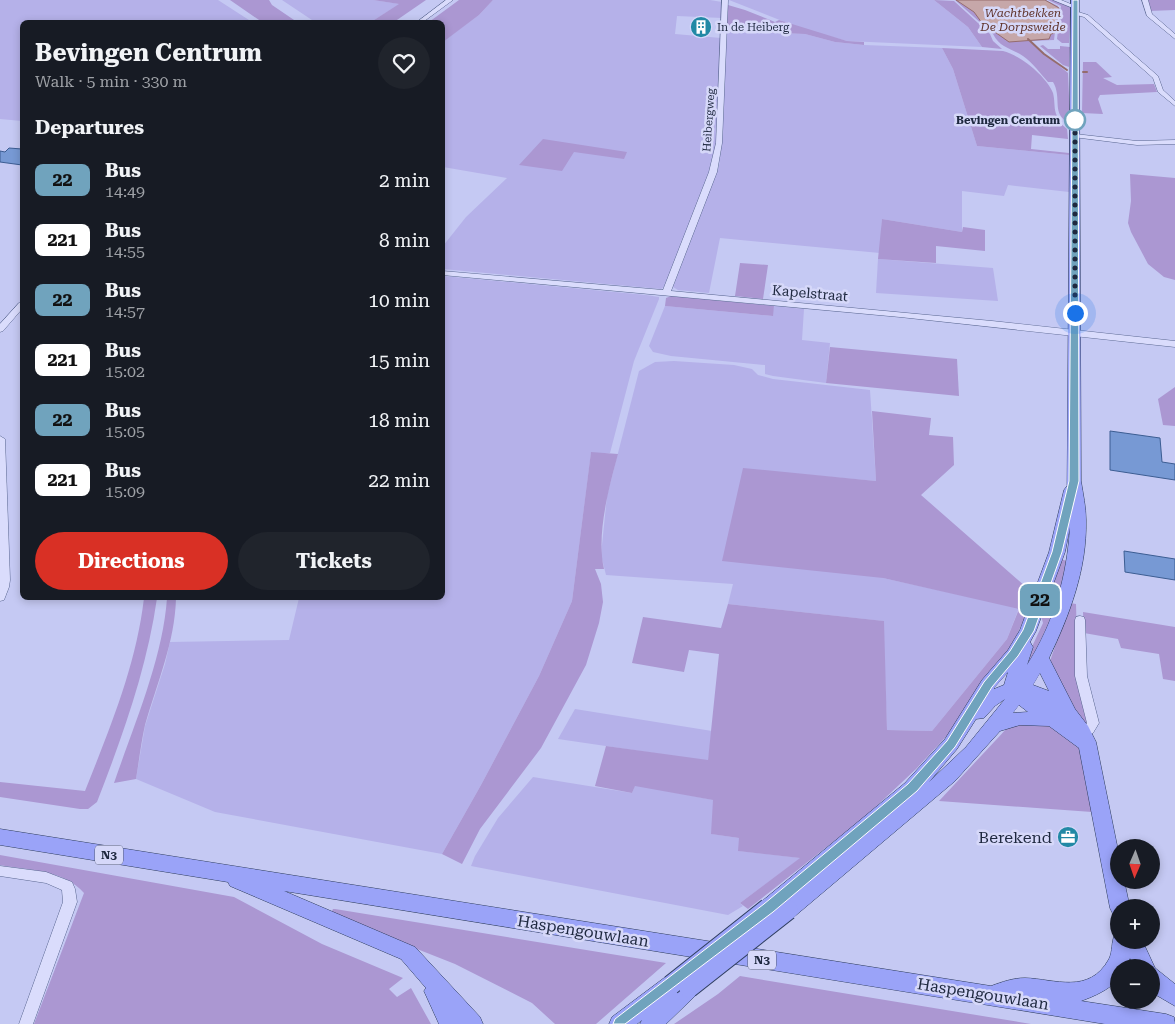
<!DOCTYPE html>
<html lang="en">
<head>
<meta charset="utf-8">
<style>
  body { margin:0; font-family:"Roboto Serif",serif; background:#20242c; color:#f1f3f6; height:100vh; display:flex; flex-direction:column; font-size:19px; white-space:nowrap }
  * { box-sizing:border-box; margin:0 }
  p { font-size:16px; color:#9ea1a6 }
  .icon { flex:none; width:28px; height:28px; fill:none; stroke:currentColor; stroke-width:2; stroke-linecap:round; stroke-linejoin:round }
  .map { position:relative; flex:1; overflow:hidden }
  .sheet { position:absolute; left:20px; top:20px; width:425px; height:580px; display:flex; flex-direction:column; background:#171b24; border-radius:8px; box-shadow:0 2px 8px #0003 }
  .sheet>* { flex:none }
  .badge { padding:0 10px; border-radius:8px; font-size:18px; line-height:32px }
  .needle { width:32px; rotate:182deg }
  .tools { position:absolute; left:1110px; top:839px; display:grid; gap:10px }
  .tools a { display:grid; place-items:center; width:50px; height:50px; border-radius:50%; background:#171b24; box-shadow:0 2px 8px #0003; font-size:25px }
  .you { position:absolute; width:25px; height:25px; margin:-12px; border:4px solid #fff; border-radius:50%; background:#1a73e8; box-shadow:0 0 0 8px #1a73e833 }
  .map>.badge { position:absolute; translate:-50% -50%; box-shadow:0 0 0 2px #fff }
  h2 { padding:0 15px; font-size:19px; line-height:45px }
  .round { display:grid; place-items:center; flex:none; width:52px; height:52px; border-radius:26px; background:#20242c }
  .head { display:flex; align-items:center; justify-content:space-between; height:85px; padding:0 15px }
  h1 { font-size:24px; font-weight:700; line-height:38px }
  .button { display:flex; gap:10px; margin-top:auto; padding:10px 15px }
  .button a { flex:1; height:58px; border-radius:30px; background:#d93025; color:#fff; font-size:20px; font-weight:700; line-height:58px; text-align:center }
  .button a+a { background:#20242c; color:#f1f3f6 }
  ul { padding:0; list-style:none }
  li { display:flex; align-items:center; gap:15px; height:60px; padding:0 15px }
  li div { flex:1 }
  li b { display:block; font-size:19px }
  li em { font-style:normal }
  li .badge { min-width:55px; font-weight:700; text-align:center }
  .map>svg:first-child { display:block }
  .farmland { fill:#b5b1e9 }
  .green { fill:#ab97d2 }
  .water { fill:#c6a7a9; stroke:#956c6d }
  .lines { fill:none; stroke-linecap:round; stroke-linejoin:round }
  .stream { stroke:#956c6d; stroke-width:2 }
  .building { fill:#7799d4; stroke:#3c5d92 }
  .street-casing { stroke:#596690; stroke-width:1 }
  .primary-casing { stroke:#2d3c5d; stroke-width:1 }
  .street { fill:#dadcfc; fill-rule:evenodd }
  .primary { fill:#9aa3f8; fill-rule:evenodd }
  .primary-bridge-casing { stroke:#2d3c5d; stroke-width:21; stroke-linecap:butt }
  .primary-bridge { stroke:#9aa3f8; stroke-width:19 }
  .line { fill:#70a3bd; stroke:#fff }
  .walk { stroke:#1e283f; stroke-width:5; stroke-dasharray:0 9 }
  .stop-dot { fill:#fff; stroke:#70a3bd; stroke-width:2.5 }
  .labels { text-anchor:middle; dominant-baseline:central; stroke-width:5; stroke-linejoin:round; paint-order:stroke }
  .far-poi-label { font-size:11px; fill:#1e283f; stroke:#d6d8f9; text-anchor:start }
  .far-street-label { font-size:11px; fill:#1e283f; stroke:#d6d8f9 }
  .far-stop-label { font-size:11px; font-weight:bold; fill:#1e283f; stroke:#d6d8f9; text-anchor:end }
  .far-water-label { font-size:12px; font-style:italic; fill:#60342c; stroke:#d6d8f9 }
  .shield { fill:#d6d8f9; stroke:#555d77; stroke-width:1 }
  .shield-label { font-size:12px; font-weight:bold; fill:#1e283f }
  .street-label { font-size:14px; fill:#1e283f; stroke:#d6d8f9 }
  .near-poi-label { font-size:16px; fill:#1e283f; stroke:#d6d8f9; text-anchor:end }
  .near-street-label { font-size:16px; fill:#1e283f; stroke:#d6d8f9 }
</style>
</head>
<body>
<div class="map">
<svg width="1175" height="1024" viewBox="0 0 1175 1024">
  <rect width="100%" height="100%" fill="#c5c9f3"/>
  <g class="farmland">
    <path d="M0,0H218L252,22H22V121L0,119Z"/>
    <path d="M282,0H373L400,4L371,22H315Z"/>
    <path d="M493,0H710L722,2V18L677,16L675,34L721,38L717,143L711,170L669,275L664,287L661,289L443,269V246L466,217L507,178L443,167L442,42L479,15Z"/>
    <path d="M729,0H934L968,27L982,47L847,41L800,28Z"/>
    <path d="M726,31L805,34L835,42L864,45L942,48L953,69L977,146L1069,155V192L1008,185L1004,196L962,191V232L882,219L880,253L720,238L709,293L678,290L673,287L719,166L723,128Z"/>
    <path d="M878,259L993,268L998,301L876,293Z"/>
    <path d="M443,276L646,295L659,297V299L634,361L610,453H591L572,601L539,676L481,785L442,854L215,812L136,779L145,726L165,664L170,642L289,640L299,598H442Z"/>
    <path d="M665,306L772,316L774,306L804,309L802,340L830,343L826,383L773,376L765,374V365L671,356L653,352L649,346Z"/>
    <path d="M674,361L734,365L752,369L758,375L773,379L870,390L876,481L743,469L883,578L1019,608L1007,639L932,731L887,730L883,621L728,604L733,584L606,575L601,555L607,496L639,371L655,362Z"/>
    <path d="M575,709L712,731L708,761L558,739Z"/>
    <path d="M533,777L632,793L635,785L714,800L712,834L739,838V851L801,858L740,903L743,906L728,915L471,866L475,856L498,818Z"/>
  </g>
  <g class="green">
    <path d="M230,0H269L272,5L297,22H262Z"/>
    <path d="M373,0H426L394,22H371L399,4Z"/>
    <path d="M459,0H493L479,15L443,42L442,22H429Z"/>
    <path d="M934,0L954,1L990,34L993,41L1002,49L982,47L968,27Z"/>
    <path d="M955,0H1045L1058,6L1054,40L1029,41L1068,73L1070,119L1066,121C1052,112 1062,97 1053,82H1048C1040,73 1033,63 1023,56C1011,48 1000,48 993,34Z"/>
    <path d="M1048,0H1053L1071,7L1069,43H1062L1057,39L1061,6Z"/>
    <path d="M1148,0H1175V10L1149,11Z"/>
    <path d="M728,5L745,10L775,22L779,20L847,41L864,42V45L835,42L805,34L726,31Z"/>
    <path d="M1043,45L1048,49H1060V46L1070,47L1069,67L1063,65L1040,46Z"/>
    <path d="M942,48L1003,51C1020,55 1047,77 1053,93C1056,105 1052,113 1062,122L1060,123L1067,129L1068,139L1032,135L1031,149L1069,153V155L977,146L953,69Z"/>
    <path d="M1083,62H1096L1112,77L1103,78L1117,85L1154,84L1157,92L1100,95L1098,99L1103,114L1082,113Z"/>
    <path d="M543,139L627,152L624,159L574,152L562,171L519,165Z"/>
    <path d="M1130,174L1175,178V280L1164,277L1148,264L1131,232L1128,223L1131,201Z"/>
    <path d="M882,219L962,232L963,227L985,230V251L936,246V263L878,259Z"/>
    <path d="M740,263L768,265L763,299L735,296Z"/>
    <path d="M671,296L774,306L773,316L665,306L666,298Z"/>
    <path d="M830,347L957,359L959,396L826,383Z"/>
    <path d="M1175,387V426L1163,425L1158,399Z"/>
    <path d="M872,411L931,418L929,435L953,437L954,465L921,495L1025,586L1037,590L1012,646L956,726L916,769L866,816L748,909L740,903L800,858L738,851L739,838L711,834L713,800L635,786L632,793L595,786L606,746L708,760L719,654L689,650L684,672L632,663L643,617L721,628L728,604L884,621L887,730L932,731L1007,639L1019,609L883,578L722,561L743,468L876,481Z"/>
    <path d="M591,452L618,454C609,488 596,534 604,569H595L601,584L603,602L599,623L586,665L541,748L480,829L462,864L442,854L481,785L539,676L572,601Z"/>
    <path d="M1060,559L1071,562L1065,593L1023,680L1030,651L1043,623L1040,612Z"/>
    <path d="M144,598H157C147,668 123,735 97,802L88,809H80L0,797V782L85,791C110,728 136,666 144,598Z"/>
    <path d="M167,598H176C175,642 157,683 145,725C141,743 139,761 136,779L114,783C134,725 163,658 167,598Z"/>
    <path d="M1070,603L1076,604L1078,678L1087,723H1083L1070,704L1050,661Z"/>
    <path d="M1083,612L1175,627V681L1163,679L1159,654L1121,648L1118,639L1084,633Z"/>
    <path d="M1025,721L1058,727L1081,750L1092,812L939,801L1009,726Z"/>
    <path d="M0,855L234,897L322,944L403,978L389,989L397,997L411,988L431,1024H34L84,893C65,870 27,870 0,865Z"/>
    <path d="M333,909H335L666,963L596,1024H555L532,1003L455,964L336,917L331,913Z"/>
    <path d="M740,976L1031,1024H674L718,994Z"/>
  </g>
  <path class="water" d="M956,0H1045L1059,8L1055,33L1051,34L1049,39L1009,42L982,23L974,12Z"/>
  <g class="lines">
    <g class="stream">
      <path d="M1028,39L1044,54L1067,70"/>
      <path d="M1083,72H1087"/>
    </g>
  </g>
  <g class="building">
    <path d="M9,148L22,149V165L0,162V151L5,152Z"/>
    <path d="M1110,431L1160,438L1162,462L1175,464V480L1110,470Z"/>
    <path d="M1124,551L1175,559V580L1125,572Z"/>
  </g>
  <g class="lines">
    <g class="street-casing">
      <g id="street">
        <path d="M446,0H453L423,22H417Z"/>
        <path d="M722,0H728L722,143L717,172L671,291L992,321L1175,341V347L900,317L442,275V271L663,290L709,172L716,143Z"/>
        <path d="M1053,0H1061L1078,7L1073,8Z"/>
        <path d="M1142,0H1148L1152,14L1175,34V39L1147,16Z"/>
        <path d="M1075,11L1088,15L1158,76L1163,90L1175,101V106L1158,92L1153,78L1084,17L1073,14V12Z"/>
        <path d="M1075,134L1137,141L1175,140V144L1137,145L1073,137V135Z"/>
        <path d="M19,303H22V309L3,331L0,332V324Z"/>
        <path d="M0,436L5,439L10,580L9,587L4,600L0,601Z"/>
        <path d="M1080,616L1084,617L1085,620L1087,676L1099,723L1093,733L1079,739L1075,737L1073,734C1076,728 1084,729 1087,723L1075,676V620L1076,617Z"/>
        <path d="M0,866L46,872L72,882L75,889L77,902L33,1024H19L63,902L62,890L46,883L0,876Z"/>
      </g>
    </g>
    <g class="primary-casing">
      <g id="primary">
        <path d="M1071,0H1079L1081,481C1083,494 1086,507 1086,520C1087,569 1070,614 1049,658L1075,709L1088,726L1096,742L1119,855V880H1124L1130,908H1119V916L1113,914L1110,908L1079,748L1049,726L1020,725L1000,731L955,781L795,916L788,919L781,916L779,911L768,917L761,914L758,908L761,902L905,783L945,739L982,680L1008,650L1020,630L1049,552L1064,490L1067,486ZM1070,527C1067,576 1054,623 1027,665L1033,647L1030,642L1036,631L1065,552ZM1008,672L1004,685L994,689V688ZM1040,673L1049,691L1033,685ZM1005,699L966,747L929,782L957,749L976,719L984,718L995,706ZM1019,705L1028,712L1013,713Z"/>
        <path d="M0,829L991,986C1002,982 1013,978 1025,978C1055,979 1089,995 1109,959C1113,951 1111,942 1115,934L1119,932V940H1142L1155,968L1175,984V1006L1151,992V968H1134L1130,958L1126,968H1119V979C1108,990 1095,996 1081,1001L1166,1014L1174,1017L1175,1024H1105L284,891L415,947L480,1017L483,1024H439L424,991L426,988L401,959L230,886L228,882L0,845Z"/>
        <path d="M671,976L678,978L680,982L689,978L696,981L700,988L696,995L666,1024H640L642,1020L637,1024H609L612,1017L664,978Z"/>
      </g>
    </g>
    <use href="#street" class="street"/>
    <use href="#primary" class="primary"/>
    <g class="primary-bridge-casing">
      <g id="primary-bridge">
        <path d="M671,985L768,908"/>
        <path d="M689,988L788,910"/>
      </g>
    </g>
    <use href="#primary-bridge" class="primary-bridge"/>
  </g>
  <path class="line" d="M1073,0H1078L1079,481L1062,552L1034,631L1018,656L992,687L955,747L917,791L773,912L625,1024H613L615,1019L764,904L908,784L947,741L984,682L1010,651L1023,630L1052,552L1069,481Z"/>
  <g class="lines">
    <path class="walk" d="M1075,313V120"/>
  </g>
  <defs>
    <g id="building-disc" transform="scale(1.125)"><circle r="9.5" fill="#2289a5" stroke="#d6d8f9"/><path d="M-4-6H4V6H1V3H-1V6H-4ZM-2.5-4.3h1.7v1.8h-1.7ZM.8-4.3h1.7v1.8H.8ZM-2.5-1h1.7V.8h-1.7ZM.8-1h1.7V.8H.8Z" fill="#fff"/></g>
    <g id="office-disc" transform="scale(1.125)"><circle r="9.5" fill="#2289a5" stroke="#d6d8f9"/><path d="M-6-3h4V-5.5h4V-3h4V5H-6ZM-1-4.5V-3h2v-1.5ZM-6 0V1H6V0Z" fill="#fff"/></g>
  </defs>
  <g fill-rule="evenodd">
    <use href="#building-disc" x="701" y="27"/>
    <use href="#office-disc" x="1068" y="837"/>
  </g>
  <circle class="stop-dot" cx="1075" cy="120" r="10"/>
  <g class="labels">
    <g class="far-poi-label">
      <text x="717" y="27">In de Heiberg</text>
    </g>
    <g class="far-street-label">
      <text transform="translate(709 120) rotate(-86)">Heibergweg</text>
    </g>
    <g class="far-stop-label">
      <text x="1060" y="120">Bevingen Centrum</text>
    </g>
    <g class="far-water-label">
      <text x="1023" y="13">Wachtbekken<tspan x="1023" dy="14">De Dorpsweide</tspan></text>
    </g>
    <g class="shield">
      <rect x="95" y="845.5" width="28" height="19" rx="4"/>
      <rect x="748" y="950.5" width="28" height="19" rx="4"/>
    </g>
    <g class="shield-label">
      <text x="109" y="855">N3</text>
      <text x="762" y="960">N3</text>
    </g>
    <g class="street-label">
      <text transform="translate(810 293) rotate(5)">Kapelstraat</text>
    </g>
    <g class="near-poi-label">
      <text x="1052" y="837">Berekend</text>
    </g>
    <g class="near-street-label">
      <text transform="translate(583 931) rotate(9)">Haspengouwlaan</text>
      <text transform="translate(983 994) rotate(9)">Haspengouwlaan</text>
    </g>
  </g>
</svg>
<div class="tools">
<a><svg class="needle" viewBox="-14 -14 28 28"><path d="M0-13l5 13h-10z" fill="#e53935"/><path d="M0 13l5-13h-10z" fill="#9ea1a6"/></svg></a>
<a>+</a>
<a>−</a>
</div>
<div class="you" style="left:1075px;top:313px"></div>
<b class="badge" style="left:1040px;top:600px;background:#70a3bd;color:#111">22</b>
<section class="sheet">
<div class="head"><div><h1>Bevingen Centrum</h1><p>Walk · 5 min · 330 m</p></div><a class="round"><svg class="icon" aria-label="heart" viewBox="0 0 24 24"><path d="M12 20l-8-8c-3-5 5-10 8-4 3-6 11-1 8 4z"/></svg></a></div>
<h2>Departures</h2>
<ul>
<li><span class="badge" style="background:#70a3bd;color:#111">22</span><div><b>Bus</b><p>14:49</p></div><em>2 min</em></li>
<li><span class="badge" style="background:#fff;color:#111">221</span><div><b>Bus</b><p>14:55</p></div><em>8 min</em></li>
<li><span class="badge" style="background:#70a3bd;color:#111">22</span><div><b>Bus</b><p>14:57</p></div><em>10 min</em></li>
<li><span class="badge" style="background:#fff;color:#111">221</span><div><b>Bus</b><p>15:02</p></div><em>15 min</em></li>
<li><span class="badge" style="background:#70a3bd;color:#111">22</span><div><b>Bus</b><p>15:05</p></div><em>18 min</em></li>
<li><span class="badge" style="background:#fff;color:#111">221</span><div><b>Bus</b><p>15:09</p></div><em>22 min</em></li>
</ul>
<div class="button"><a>Directions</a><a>Tickets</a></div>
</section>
</div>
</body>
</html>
